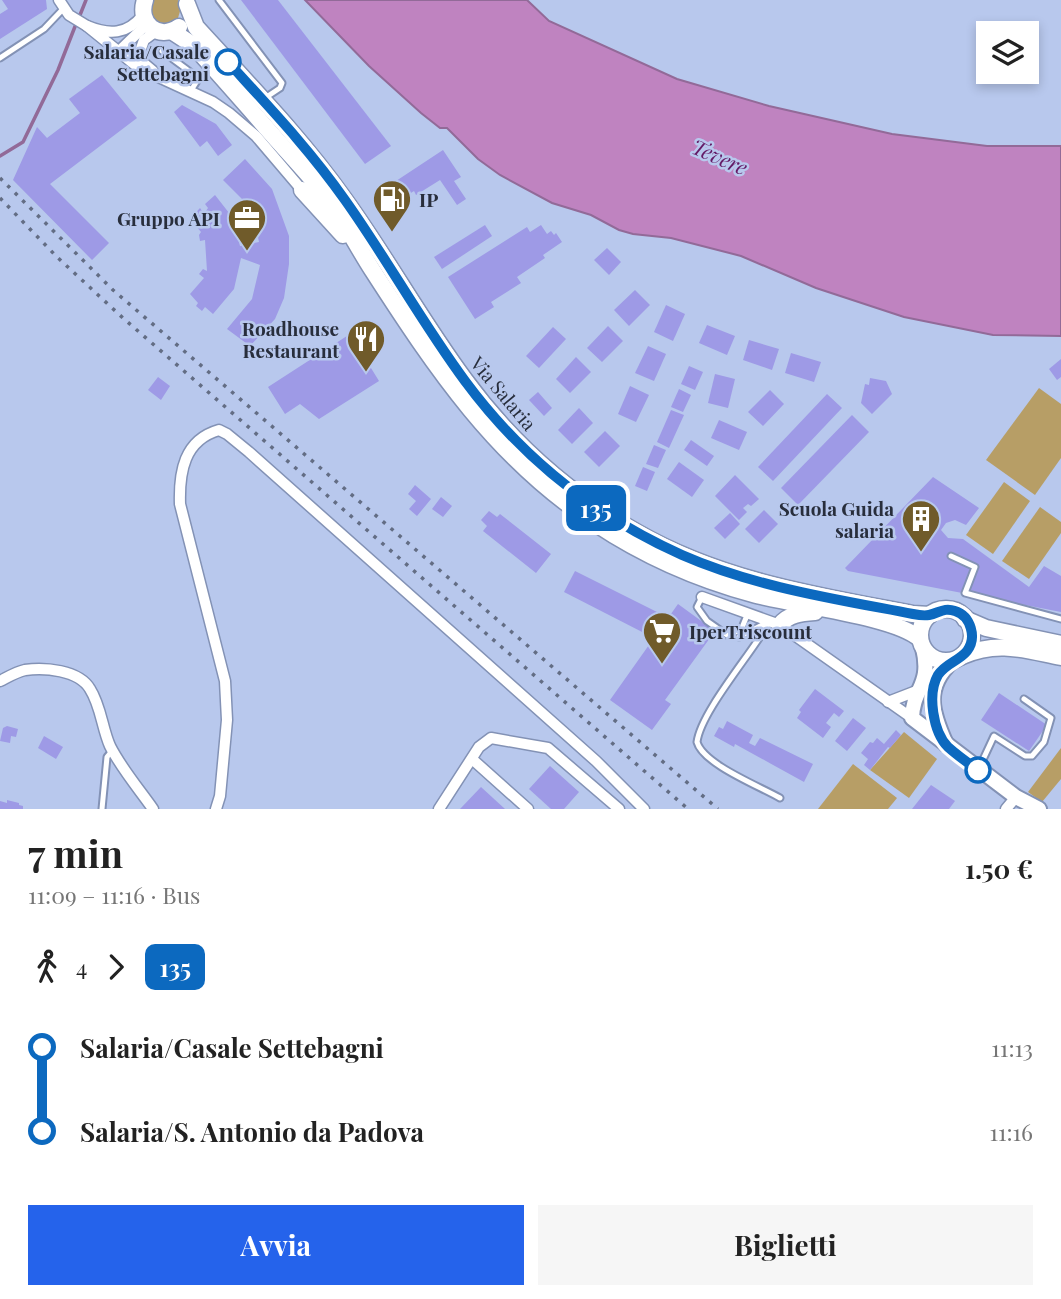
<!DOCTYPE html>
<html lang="it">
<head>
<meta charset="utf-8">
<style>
  body { margin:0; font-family:"Playfair Display",serif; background:#f6f6f6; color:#222; height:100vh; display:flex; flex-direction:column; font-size:26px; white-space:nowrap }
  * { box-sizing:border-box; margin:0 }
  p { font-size:23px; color:#767676 }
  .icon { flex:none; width:38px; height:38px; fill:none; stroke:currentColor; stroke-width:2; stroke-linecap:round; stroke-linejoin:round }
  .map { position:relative; height:809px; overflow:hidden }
  .sheet { display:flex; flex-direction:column; background:#fff; flex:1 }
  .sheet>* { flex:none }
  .badge { padding:0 14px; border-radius:10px; font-size:24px; line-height:46px }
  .buttons { position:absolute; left:976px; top:21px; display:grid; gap:14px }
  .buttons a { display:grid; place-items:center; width:63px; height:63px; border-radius:0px; background:#fff; box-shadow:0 4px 10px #0003; font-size:35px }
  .map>.badge { position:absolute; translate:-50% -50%; box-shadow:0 0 0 4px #fff }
  .legs { display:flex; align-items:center; gap:10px; height:77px; padding:0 28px; font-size:23px }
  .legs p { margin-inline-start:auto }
  .overview { display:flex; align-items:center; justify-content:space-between; height:119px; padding:0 28px }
  h1 { font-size:38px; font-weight:700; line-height:52px }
  .cta { display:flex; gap:14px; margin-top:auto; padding:14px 28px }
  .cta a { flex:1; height:80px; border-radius:0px; background:#2563eb; color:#fff; font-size:28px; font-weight:700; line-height:80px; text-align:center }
  .cta a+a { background:#f6f6f6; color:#222 }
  ul { padding:0 28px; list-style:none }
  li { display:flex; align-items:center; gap:24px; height:84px; font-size:26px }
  li i { display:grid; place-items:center; width:10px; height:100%; margin:0 9px; background:currentColor }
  li i::after { content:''; width:18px; height:18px; margin:-9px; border:5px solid; border-radius:50%; background:#fff }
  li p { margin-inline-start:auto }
  li:first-child i { background:linear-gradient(#0000 50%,currentColor 0) }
  li:last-child i { background:linear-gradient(currentColor 50%,#0000 0) }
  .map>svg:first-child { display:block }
  .green { fill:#b79e66 }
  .water { fill:#bf83c0; stroke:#926a98; stroke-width:2 }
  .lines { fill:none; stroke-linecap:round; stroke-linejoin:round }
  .stream { stroke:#926a98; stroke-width:3.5 }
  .building { fill:#9e9ae6 }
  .lane-casing { stroke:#8392b5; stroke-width:9 }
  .street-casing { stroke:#8392b5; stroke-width:13 }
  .secondary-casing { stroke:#8392b5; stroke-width:18 }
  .primary-casing { stroke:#8392b5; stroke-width:19 }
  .lane { stroke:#fff; stroke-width:5 }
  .street { stroke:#fff; stroke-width:10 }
  .secondary { stroke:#fff; stroke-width:14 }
  .primary { stroke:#fff; stroke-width:16 }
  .rail { stroke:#636d84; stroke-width:3.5; stroke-dasharray:3.5 7; stroke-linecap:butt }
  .line-1-casing { stroke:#fff; stroke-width:16 }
  .line-1 { stroke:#0c69bf; stroke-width:10 }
  .stop-1-dot { fill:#fff; stroke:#0c69bf; stroke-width:3.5 }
  .labels { text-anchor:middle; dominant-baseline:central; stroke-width:5; stroke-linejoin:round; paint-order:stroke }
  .stop-label { font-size:19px; font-weight:bold; fill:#282e3c; stroke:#b8c8ed; text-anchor:end }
  .poi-label { font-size:19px; font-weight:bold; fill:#282e3c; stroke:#b8c8ed; text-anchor:end }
  .street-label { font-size:19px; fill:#282e3c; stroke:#b8c8ed }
  .water-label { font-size:21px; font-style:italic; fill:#641b67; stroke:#b8c8ed }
</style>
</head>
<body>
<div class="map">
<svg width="1061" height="809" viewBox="0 0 1061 809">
  <rect width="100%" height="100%" fill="#b8c8ed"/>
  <g class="green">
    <path d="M153,0H178L181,8L178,18L168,25C154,23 146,14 153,0Z"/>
    <path d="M1039,388L1061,404V458L1035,495L986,460Z"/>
    <path d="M1004,482L1030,501L993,554L966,535Z"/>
    <path d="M1040,507L1061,522V533L1029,579L1002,561Z"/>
    <path d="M904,732L937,759L909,798L870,770Z"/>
    <path d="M1061,748V779L1042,802L1028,792Z"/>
    <path d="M853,764L897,798L888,809H818Z"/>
  </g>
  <path class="water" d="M305,0H527L549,21L677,79L769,106L892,134L987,146H1061V336L993,335L904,317L816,288L741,256L671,238L633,234L619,230L591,215L552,203L500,175L478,159L447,128H440L421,113L369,66Z"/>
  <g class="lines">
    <g class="stream">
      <path d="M80,15L86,0"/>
      <path d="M0,156L23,142L58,70L76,24"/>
    </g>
  </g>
  <g class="building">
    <path d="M2,0H46L47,9L0,39V14L8,9Z"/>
    <path d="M241,0H278L391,146L365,164Z"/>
    <path d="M102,75L137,118L50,184L109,243L92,260L13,180L37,127L47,138L80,113L69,99Z"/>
    <path d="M182,105L216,124L232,145L218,156L207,141L200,147L174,112Z"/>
    <path d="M443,150L461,177L454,181L466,199L457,205L440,180L416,195L414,191L406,196L396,181Z"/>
    <path d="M245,159L272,189L289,236V264L284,298L275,319L250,346L227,329L252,299L260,265L241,258L234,289L213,314L205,307L202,311L196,306L198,303L190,294L204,278L199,274L203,269L207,271L205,240L200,241L199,235L201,232L190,219L200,208L204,214L208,208L205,204L215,195L233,218L240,246L259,242L252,209L223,180Z"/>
    <path d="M485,225L492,236L442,269L434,257Z"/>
    <path d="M541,225L547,234L551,231L554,235L556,233L562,242L543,255L545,258L517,277L521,283L491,302L494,307L475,319L448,277L527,227L530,232Z"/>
    <path d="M607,248L621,262L609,275L594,260Z"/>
    <path d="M635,290L650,305L629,326L614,310Z"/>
    <path d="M666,305L685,314L673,341L654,332Z"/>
    <path d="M707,325L735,336L727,355L699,343Z"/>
    <path d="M608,326L623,341L602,362L587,348Z"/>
    <path d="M553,327L566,339L539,368L526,356Z"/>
    <path d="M350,334L379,381L319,419L300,404L285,414L268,387Z"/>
    <path d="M749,340L779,349L772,370L743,360Z"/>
    <path d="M648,346L666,354L654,381L635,373Z"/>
    <path d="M791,353L821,362L814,382L785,373Z"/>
    <path d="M576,357L591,372L570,393L556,379Z"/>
    <path d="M1061,359V377L1057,380L1049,369Z"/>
    <path d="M689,366L703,372L695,390L681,384Z"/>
    <path d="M715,374L735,379L728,408L708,403Z"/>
    <path d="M158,377L170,386L161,400L148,390Z"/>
    <path d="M870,378L886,381L892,394L872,414L861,403L865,384L869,385Z"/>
    <path d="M630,386L649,395L636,422L618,414Z"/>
    <path d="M679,389L691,395L683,412L671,407Z"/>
    <path d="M770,390L784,404L763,426L748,412Z"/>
    <path d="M538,392L552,408L544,416L529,400Z"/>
    <path d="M827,394L842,408L773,481L758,467Z"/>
    <path d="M579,408L593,423L572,444L558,430Z"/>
    <path d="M671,410L684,415L669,448L657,442Z"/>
    <path d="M852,415L869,432L798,505L781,488Z"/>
    <path d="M719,420L747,432L739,450L711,438Z"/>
    <path d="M605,431L620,446L599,467L584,452Z"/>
    <path d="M691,440L714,456L707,466L684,450Z"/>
    <path d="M654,445L666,450L658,468L646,464Z"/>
    <path d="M679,462L704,480L692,497L667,479Z"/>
    <path d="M643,467L655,472L647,491L635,486Z"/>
    <path d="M735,475L759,499L751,506L748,504L743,508L747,512L739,520L715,496Z"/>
    <path d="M933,477L979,508L966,525L955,520L946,523L941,530L948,538L963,539L1029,587L1044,566L1061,576V612L848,571L845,568Z"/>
    <path d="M415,485L431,499L417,516L409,509L416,501L408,494Z"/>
    <path d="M441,497L452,506L443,517L432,509Z"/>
    <path d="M764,510L778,524L759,543L745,529Z"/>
    <path d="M489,511L497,517L500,514L551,554L536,573L483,531L487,526L481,520Z"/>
    <path d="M730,513L740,524L725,539L714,528Z"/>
    <path d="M575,571L659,613L648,635L564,592Z"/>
    <path d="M678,604L715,631L665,700L671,704L652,730L610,700Z"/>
    <path d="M815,689L844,711L839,717L834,713L826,723L831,727L823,738L797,718L801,712L799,710Z"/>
    <path d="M999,693L1047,725L1029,751L981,720Z"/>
    <path d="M853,718L866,728L847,751L835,741Z"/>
    <path d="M727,721L753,735L749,743L755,746L760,738L813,764L804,782L735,744L734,747L714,736L719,727L723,729Z"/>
    <path d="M7,726L18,729L16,737L11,736L10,743L0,741L3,728Z"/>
    <path d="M896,730L901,735L890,748L888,747L870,770L864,765L868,759L861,753L870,742L873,743L877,738L884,744Z"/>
    <path d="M44,736L63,747L56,759L38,748Z"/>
    <path d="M550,766L579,792L564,809H551L529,789Z"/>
    <path d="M931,785L955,801L949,809H912Z"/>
    <path d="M481,787L505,809H460Z"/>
    <path d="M7,800L19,803V805L23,806V809H0V801L7,803Z"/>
  </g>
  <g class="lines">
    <g class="lane-casing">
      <g id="lane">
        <path d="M219,0L282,83L280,88L265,98"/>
        <path d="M162,51L197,77V81L190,92"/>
        <path d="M0,58L44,29L64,8"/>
        <path d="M951,556L975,567L965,593L1061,619"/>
        <path d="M702,597L697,607L707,621L727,635L741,630L748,613"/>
        <path d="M770,621C753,652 701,711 697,742C703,764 759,786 780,798"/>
        <path d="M739,637L768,622"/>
        <path d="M980,766L994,736L1025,756H1032L1044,742L1051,718L1024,699"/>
        <path d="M102,809L107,757L112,751"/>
      </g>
    </g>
    <g class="street-casing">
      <g id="street">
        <path d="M59,0L69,15L87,26"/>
        <path d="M143,15C127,35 109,35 87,26L139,68L213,102L229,113L256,136L302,190"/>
        <path d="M118,52L147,24"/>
        <path d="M153,71L141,61L139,54L144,40L156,31"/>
        <path d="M702,597L780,625L912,718"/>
        <path d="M0,681C8,677 16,672 25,670C44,667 79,670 90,689C101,706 102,728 110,746C121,768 139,789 153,809"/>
        <path d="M888,702L919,690"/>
        <path d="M472,759L528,809"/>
        <path d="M216,809L220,796L227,720L225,681L180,504C179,472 184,440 219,430L227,434L249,452L596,761L644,809"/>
        <path d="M439,809L479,747L491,738L548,748L619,809"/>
        <path d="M1006,809L1016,797"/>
      </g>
    </g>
    <g class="secondary-casing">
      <g id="secondary">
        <path d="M923,648C932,686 913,687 912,718L1016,797L1039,809"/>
        <path d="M946,744C931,711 924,688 952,661"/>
      </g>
    </g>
    <g class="primary-casing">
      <g id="primary">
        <path d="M145,0C137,23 158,41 179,27"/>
        <path d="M187,4L196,27C247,83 300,137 344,199C386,257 421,321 464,379C510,442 568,494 636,532C721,581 818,596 913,614L930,615"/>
        <path d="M173,32L193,45C221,76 249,108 277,140C294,159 313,179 329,200C345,222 358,248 373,271C435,367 497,460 595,523C643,555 697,579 753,594C792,605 895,616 920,639"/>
        <path d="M302,190L343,235"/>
        <circle cx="946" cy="635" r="26"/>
        <path d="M965,619L986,628L1061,644"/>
        <path d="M780,625C788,614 802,613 815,612"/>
        <path d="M962,656C998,640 1025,650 1061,657"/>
      </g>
    </g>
    <use href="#lane" class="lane"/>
    <use href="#street" class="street"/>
    <use href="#secondary" class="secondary"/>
    <use href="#primary" class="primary"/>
    <g class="rail">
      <path d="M0,178L113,290L718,809"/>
      <path d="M0,198L57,257L123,318L688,809"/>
    </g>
  </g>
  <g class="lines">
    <g class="line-1-casing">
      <path id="line-1" d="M228,62C269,107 310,150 345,200C387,259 422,323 465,381C522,458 595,516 682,555C755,587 835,599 913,614C918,615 924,616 929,615C939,613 944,607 955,611C971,616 977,638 967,651C959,661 946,663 938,675C927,694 933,732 948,747C957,755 968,763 978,770"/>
    </g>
    <use href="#line-1" class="line-1"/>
  </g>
  <defs>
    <g id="fuel-pin" transform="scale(2.0125)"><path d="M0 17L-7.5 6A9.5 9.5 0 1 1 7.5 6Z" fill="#705b2a" stroke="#b8c8ed"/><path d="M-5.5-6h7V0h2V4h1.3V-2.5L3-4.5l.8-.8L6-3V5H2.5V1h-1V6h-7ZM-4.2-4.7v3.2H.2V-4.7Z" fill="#fff"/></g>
    <g id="office-pin" transform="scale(2.0125)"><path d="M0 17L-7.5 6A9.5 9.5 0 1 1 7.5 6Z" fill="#705b2a" stroke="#b8c8ed"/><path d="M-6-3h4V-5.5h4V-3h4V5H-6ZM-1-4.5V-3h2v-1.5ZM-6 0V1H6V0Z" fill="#fff"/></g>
    <g id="restaurant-pin" transform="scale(2.0125)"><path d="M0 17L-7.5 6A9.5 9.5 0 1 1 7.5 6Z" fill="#705b2a" stroke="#b8c8ed"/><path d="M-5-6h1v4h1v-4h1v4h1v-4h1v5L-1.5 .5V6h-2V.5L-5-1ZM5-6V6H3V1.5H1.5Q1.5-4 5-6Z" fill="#fff"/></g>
    <g id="building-pin" transform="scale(2.0125)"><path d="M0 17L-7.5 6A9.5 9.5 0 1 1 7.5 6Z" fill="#705b2a" stroke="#b8c8ed"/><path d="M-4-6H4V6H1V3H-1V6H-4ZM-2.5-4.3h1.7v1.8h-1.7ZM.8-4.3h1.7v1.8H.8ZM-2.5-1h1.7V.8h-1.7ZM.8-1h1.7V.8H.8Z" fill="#fff"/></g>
    <g id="supermarket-pin" transform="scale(2.0125)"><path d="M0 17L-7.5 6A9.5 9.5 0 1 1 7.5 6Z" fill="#705b2a" stroke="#b8c8ed"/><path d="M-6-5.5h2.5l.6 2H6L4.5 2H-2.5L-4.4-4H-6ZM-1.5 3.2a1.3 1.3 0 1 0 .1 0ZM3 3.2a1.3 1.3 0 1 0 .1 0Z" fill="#fff"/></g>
  </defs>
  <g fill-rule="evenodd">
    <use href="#fuel-pin" x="392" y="199"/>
    <use href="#office-pin" x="247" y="218"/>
    <use href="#restaurant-pin" x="366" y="339"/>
    <use href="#building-pin" x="921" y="519"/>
    <use href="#supermarket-pin" x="662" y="631"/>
  </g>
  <g class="stop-1-dot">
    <circle cx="228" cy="62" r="12"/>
    <circle cx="978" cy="770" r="12"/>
  </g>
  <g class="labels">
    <g class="stop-label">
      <text x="209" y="51">Salaria/Casale<tspan x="209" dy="22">Settebagni</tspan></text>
    </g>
    <g class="poi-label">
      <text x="419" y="199" text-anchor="start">IP</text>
      <text x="220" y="218">Gruppo API</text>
      <text x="339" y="328">Roadhouse<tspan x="339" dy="22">Restaurant</tspan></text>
      <text x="894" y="508">Scuola Guida<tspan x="894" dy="22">salaria</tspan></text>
      <text x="689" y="631" text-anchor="start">IperTriscount</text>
    </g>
    <g class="street-label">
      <text transform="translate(504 393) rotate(50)">Via Salaria</text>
    </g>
    <g class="water-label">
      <text transform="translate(720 156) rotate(24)">Tevere</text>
    </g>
  </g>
</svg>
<div class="buttons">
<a><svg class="icon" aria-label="layers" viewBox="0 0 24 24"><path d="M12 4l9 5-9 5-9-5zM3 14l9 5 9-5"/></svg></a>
</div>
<b class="badge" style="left:596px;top:508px;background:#0c69bf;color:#fff">135</b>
</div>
<section class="sheet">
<div class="overview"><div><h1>7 min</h1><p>11:09 – 11:16 · Bus</p></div><b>1.50 €</b></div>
<div class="legs"><svg class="icon" aria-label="walk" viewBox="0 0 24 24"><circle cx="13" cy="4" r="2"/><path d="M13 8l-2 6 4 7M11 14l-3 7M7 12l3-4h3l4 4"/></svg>4<svg class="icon" aria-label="forward" viewBox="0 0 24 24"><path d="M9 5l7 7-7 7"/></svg><b class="badge" style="background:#0c69bf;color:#fff">135</b></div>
<ul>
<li><i style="color:#0c69bf"></i><b>Salaria/Casale Settebagni</b><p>11:13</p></li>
<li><i style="color:#0c69bf"></i><b>Salaria/S. Antonio da Padova</b><p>11:16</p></li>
</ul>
<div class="cta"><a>Avvia</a><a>Biglietti</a></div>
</section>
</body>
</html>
